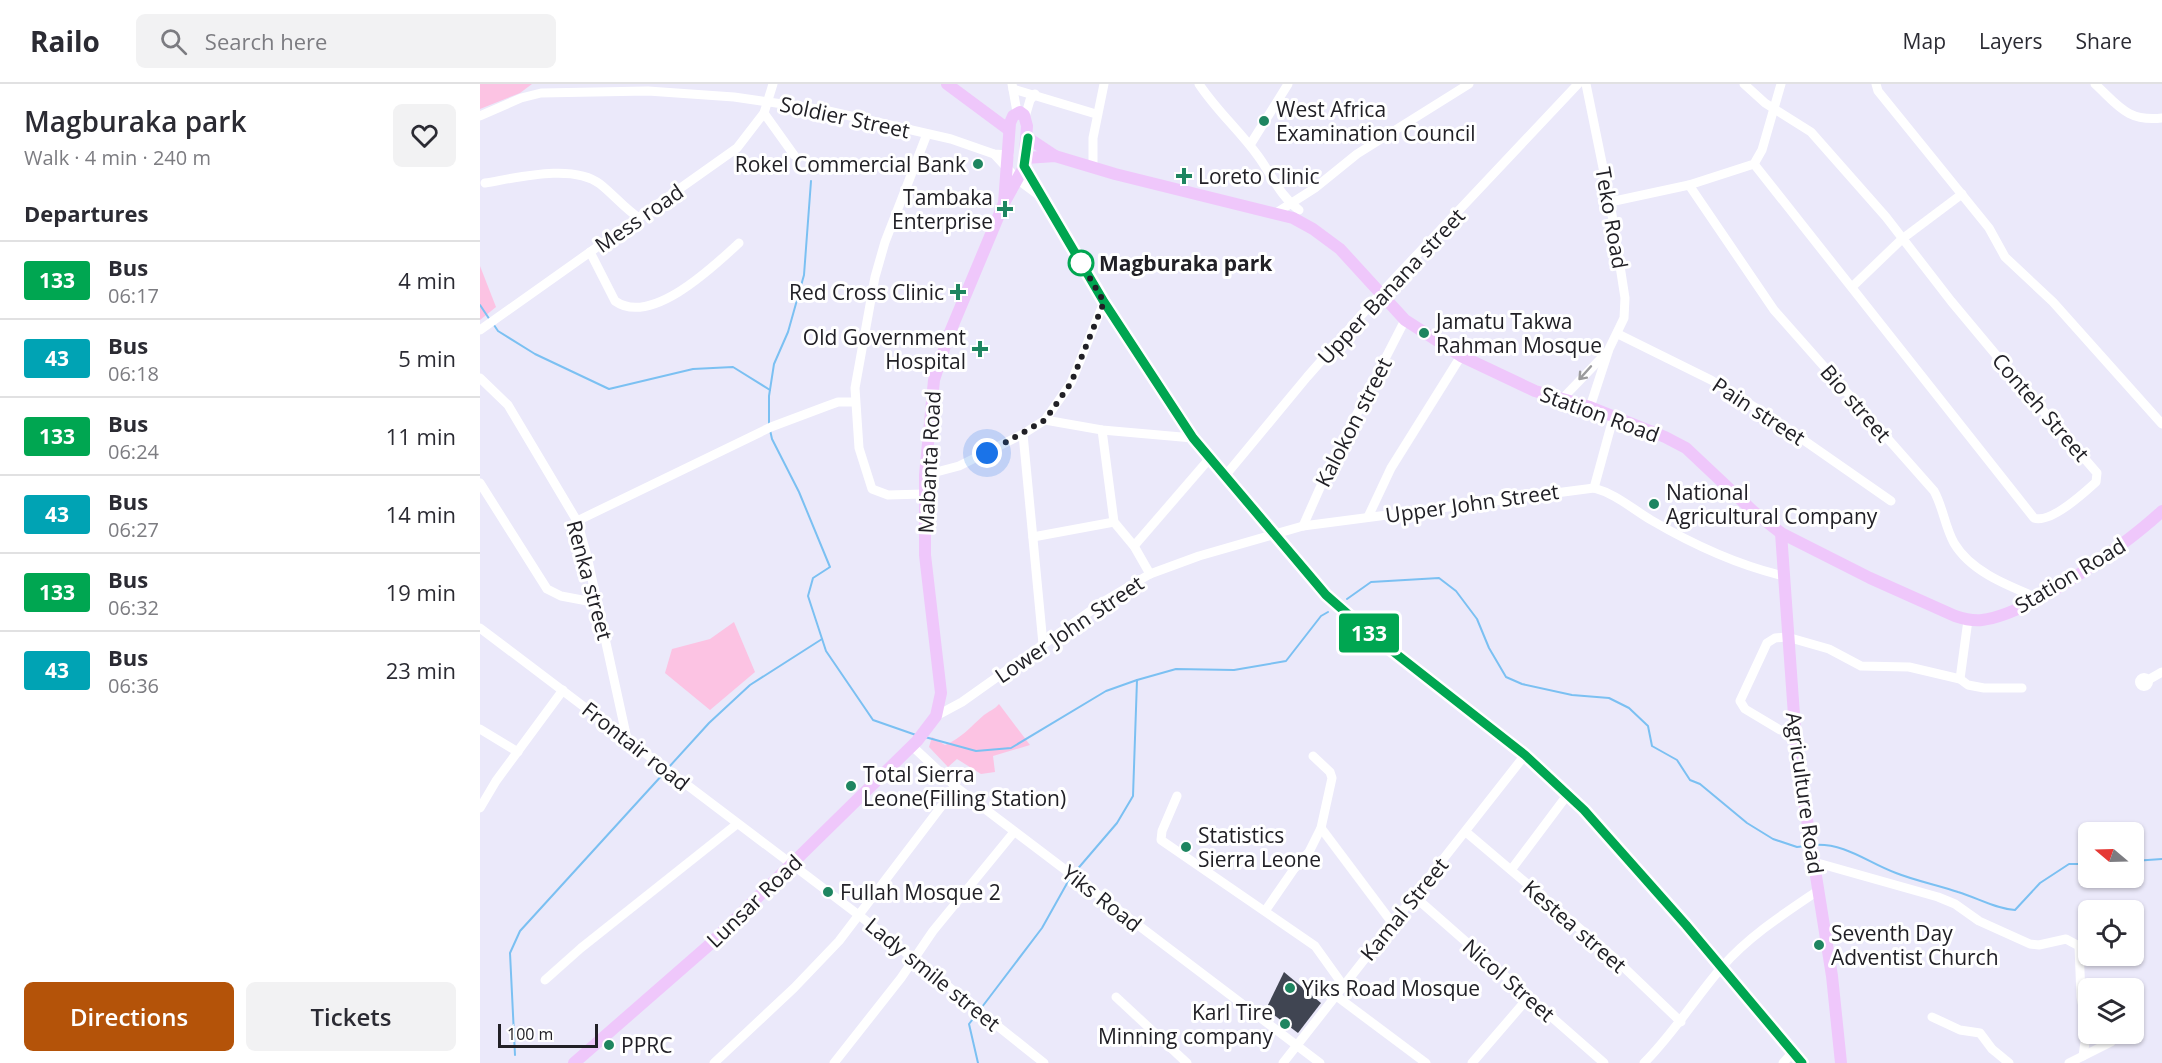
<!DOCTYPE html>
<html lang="en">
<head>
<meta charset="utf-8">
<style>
  body { margin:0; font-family:"Open Sans",sans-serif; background:#f2f2f3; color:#2b2b33; height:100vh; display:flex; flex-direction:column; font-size:22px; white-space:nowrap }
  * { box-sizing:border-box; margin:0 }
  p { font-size:20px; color:#7c7c81 }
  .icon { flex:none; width:33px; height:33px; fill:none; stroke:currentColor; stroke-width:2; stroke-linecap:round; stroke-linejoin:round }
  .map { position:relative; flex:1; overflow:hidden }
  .sheet { display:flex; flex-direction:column; background:#fff; width:480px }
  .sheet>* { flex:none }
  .badge { padding:0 12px; border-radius:4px; font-size:21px; line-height:39px }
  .needle { width:39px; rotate:289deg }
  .controls { position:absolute; left:1598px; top:738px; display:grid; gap:12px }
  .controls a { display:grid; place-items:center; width:66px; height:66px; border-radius:9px; background:#fff; box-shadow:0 2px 4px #0004; font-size:30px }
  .scale { position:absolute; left:18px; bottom:15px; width:100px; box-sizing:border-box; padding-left:6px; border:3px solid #212026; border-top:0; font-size:16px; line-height:21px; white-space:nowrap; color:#212026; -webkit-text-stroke:4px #fff; paint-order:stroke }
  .you { position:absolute; width:30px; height:30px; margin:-15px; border:4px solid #fff; border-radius:50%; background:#1a73e8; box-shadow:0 0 0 9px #1a73e833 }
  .map>.badge { position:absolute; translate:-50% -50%; box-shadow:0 0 0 3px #fff }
  h2 { padding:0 24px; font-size:22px; line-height:54px }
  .round { display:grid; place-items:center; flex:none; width:63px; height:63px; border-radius:9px; background:#f2f2f3 }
  .headline { display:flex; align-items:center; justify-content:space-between; height:102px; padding:0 24px }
  h1 { font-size:28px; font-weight:600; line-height:45px }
  .button { display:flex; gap:12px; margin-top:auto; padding:12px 24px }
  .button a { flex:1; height:69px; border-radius:9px; background:#b45309; color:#fff; font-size:24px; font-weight:600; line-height:69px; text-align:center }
  .button a+a { background:#f2f2f3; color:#2b2b33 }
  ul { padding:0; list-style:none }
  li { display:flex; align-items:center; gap:18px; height:78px; padding:0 24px; border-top:2px solid #e1e1e2 }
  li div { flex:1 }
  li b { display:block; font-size:22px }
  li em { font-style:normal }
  li .badge { min-width:66px; font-weight:700; text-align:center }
  header { display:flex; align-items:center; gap:36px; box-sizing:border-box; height:84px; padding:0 30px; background:#fff; border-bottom:2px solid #e1e1e2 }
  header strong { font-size:28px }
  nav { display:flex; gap:33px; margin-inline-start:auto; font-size:21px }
  .search { width:420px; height:54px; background:#f2f2f3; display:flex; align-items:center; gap:15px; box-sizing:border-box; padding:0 21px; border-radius:9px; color:#7c7c81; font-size:22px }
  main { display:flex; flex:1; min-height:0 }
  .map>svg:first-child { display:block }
  .green { fill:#fcc3e3 }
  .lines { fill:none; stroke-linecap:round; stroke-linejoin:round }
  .stream { stroke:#7bc0f2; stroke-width:2 }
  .building { fill:#404552 }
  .minor { stroke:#fff; stroke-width:9 }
  .major { stroke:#efc7fb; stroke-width:12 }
  .oneway { stroke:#9b9b9d }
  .line-casing { stroke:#fff; stroke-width:14 }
  .line { stroke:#00a651; stroke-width:9 }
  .walk { stroke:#212026; stroke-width:6; stroke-dasharray:0 10.8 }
  .poi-dot { fill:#1e8560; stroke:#fff; stroke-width:2 }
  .stop-dot { fill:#fff; stroke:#00a651; stroke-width:3 }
  .labels { text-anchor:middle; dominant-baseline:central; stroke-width:6; stroke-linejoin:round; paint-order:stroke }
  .poi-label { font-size:21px; fill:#212026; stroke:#fff; text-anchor:start }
  .street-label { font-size:21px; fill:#212026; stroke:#fff }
  .stop-label { font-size:21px; font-weight:bold; fill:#212026; stroke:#fff; text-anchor:start }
</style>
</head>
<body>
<header>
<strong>Railo</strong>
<div class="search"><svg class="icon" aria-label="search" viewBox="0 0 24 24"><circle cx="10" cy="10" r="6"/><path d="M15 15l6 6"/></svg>Search here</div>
<nav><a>Map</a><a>Layers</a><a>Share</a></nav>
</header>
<main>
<section class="sheet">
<div class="headline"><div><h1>Magburaka park</h1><p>Walk · 4 min · 240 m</p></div><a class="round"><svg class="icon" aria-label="heart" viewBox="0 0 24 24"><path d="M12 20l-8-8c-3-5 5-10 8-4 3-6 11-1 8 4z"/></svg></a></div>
<h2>Departures</h2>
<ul>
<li><span class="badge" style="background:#00a651;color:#fff">133</span><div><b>Bus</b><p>06:17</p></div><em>4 min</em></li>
<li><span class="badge" style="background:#00a3b4;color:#fff">43</span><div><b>Bus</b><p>06:18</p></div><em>5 min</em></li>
<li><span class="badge" style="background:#00a651;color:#fff">133</span><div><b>Bus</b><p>06:24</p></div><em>11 min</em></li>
<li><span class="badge" style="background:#00a3b4;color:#fff">43</span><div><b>Bus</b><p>06:27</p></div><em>14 min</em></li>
<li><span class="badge" style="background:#00a651;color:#fff">133</span><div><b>Bus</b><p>06:32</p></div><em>19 min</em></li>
<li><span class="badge" style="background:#00a3b4;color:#fff">43</span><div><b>Bus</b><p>06:36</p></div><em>23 min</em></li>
</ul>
<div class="button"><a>Directions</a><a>Tickets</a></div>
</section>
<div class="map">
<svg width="1682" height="979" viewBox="0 0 1682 979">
  <rect width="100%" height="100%" fill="#ebe9fa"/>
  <g class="green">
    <path d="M0,0H52L40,9L0,25Z"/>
    <path d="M0,182L16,223L0,236Z"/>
    <path d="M254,538L275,588L230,626L185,589L192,565L230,555Z"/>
    <path d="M519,620L550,661L513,672L515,688L501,690L477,675L468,683L449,663L452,653L465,661C482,654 490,643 504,631C509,627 514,626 519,620Z"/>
  </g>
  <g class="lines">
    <g class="stream">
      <path d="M0,221L10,236"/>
      <path d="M14,241L18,247L55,270L129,305L213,285L253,283L290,306"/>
      <path d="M289,340V312L294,280L308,248L324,191L331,97"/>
      <path d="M290,346L292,355L319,408L350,483L333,494L328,512L346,567L393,636L436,651"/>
      <path d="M867,515L891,498L959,494L976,507L997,535L1009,564L1026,593L1042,600L1092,611L1129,614L1149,624L1168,642L1172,662L1197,676L1210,696L1220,700L1267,739L1293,755L1317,763L1326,762"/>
      <path d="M445,653L496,667L531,664L626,607L657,596L696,585L754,586L806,577L841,532L848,528"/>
      <path d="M189,683L229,639L270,601L342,555"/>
      <path d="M1334,761C1366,759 1388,779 1416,789C1436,797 1458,801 1478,808C1498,814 1513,824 1535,826L1560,799L1589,780H1608"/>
      <path d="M1653,777L1682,775"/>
      <path d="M595,788L637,739L653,712L657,596"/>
      <path d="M502,923L562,844L590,794"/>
      <path d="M496,931L489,940L498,979"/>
      <path d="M35,971L30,869L40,847L184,689"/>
    </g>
  </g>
  <path class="building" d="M804,888L841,919L818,949L786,925Z"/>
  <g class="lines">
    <g class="minor">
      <path d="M532,0L537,28"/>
      <path d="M719,0C736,26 759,46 778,72C792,91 799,111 819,126"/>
      <path d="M1106,0L1130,118L1145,214L1144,234L1129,265L1110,323"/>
      <path d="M1264,0L1285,19L1331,48L1406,133L1471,217L1547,308L1617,389L1616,398C1604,409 1570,440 1554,434L1274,80"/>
      <path d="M1396,0L1398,7L1509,144L1525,173L1573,218L1682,340"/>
      <path d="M1615,0C1638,21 1647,38 1682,34"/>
      <path d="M533,5L616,30"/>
      <path d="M284,29L314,71"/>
      <path d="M0,32L41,14L61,9L168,7L254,13L344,26L471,55L514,70L529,71"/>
      <path d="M545,33L550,16L555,10"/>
      <path d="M770,61L808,0"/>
      <path d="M514,70L538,96L560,112"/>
      <path d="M544,83L624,218L682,310L713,354L822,483L847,511L887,547L1045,671L1088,710L1206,841L1322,979"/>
      <path d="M613,84V54L624,0"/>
      <path d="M5,99C36,94 93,79 120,100C134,111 144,124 159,134"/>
      <path d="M1209,101L1294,226L1454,407C1463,423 1465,443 1474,459C1491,488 1529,502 1558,514"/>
      <path d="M1130,118L1209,101L1274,80L1282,66L1301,0"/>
      <path d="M796,129L835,104L877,70L989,0"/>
      <path d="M110,168L135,217C171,243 234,182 259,159"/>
      <path d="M1372,203L1422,155L1482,110"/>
      <path d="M0,246L257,64L284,29L293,0"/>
      <path d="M1138,250L1231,296L1289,332L1411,417"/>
      <path d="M0,294L28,321L97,437L107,472L147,655"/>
      <path d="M1082,315L1128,267"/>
      <path d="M565,336L622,346L713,354"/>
      <path d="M622,346L634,438L654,462L670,490"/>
      <path d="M543,350L563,560"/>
      <path d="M445,391L479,382L543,350L565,336L591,299L624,218"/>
      <path d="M745,392L827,293L900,210L1098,0"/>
      <path d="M0,399L67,505L81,512L118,519"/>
      <path d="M1114,404L1134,331"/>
      <path d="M444,410L408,411L392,405L379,364L375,304L395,193L405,158L447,50"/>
      <path d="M888,433L911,384L981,272"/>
      <path d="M97,437L291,343L347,322L358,318H375"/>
      <path d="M823,442L847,388L925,236"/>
      <path d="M553,453L634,438"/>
      <path d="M654,462L730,374"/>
      <path d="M0,544L380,832L564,979"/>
      <circle cx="1664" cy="598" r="4.5"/>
      <path d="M1480,595L1488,536"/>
      <path d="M1668,596L1682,588"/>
      <path d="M456,632L482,618L626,516L670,490L719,472L823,442L1114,404C1136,410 1151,424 1171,436C1212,460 1257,481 1304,492"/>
      <path d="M0,645L38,668"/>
      <path d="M1300,646L1265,625L1260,617L1287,559L1295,554L1307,553L1349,565L1381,582L1429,583L1480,595L1488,601L1504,604H1542"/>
      <path d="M432,662L476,703L840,979"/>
      <path d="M697,712L682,747L681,756L835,862L863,901"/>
      <path d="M0,724L16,697L83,606"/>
      <path d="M841,744L913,840"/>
      <path d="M986,748L1132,872L1201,938"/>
      <path d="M1334,778L1458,813L1475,820L1499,837L1550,860L1559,861L1586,855L1599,862L1601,913L1607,945L1603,972"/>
      <path d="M1031,786L1088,710"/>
      <path d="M935,813L1124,979"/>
      <path d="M785,827L814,785L829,768L841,744L852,694L850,688L833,672"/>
      <path d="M65,896L101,864L257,740"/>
      <path d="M855,911L946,979"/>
      <path d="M636,913L707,979"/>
      <path d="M1452,933L1480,946L1500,949L1512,965L1529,979"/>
      <path d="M234,979L314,904L359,857L476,703"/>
      <path d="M354,979L421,894L453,847L534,748"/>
      <path d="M803,979L1045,671"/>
      <path d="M992,979L1048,914"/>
      <path d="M1164,979C1194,949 1215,914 1242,883C1269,852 1305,829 1339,806"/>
      <path d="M1303,979L1313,968"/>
      <path d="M1589,979L1631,958"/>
    </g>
    <g class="major">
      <path d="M467,0L529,46"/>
      <path d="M548,54L575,72"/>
      <path d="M546,74L575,72L635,90L813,134L833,145L860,165L925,236L981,272L1055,307L1110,323L1185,353L1206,364L1274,428L1301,449L1390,494L1475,532C1484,535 1493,537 1502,536C1549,531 1647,460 1682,427"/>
      <path d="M1301,449L1317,673L1352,892L1361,979"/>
      <path d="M94,979L228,862L437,657L456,632L461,609L445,471V391L454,296L468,253L524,119L544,83L547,42L544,31L540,28L533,32L530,39L524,119"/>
    </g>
  </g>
  <defs><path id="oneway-shaft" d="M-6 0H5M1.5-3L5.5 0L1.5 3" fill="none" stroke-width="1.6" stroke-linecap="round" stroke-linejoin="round" transform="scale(1.5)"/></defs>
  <use class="oneway" href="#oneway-shaft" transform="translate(1105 289) rotate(132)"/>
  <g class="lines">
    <g class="line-casing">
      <path id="line" d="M548,54L544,82L624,218L713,354L846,511L887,547L1045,671L1104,726L1206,841L1322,979"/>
    </g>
    <use href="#line" class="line"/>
    <path class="walk" d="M507,369L565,336L591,299L624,218L601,179"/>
  </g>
  <g class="poi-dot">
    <circle cx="784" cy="37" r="6"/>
    <circle cx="498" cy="80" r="6"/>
    <path d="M701 83h6v6h6v6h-6v6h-6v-6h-6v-6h6z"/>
    <path d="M522 116h6v6h6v6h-6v6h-6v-6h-6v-6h6z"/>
    <path d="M475 199h6v6h6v6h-6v6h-6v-6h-6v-6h6z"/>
    <circle cx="944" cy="249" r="6"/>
    <path d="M497 256h6v6h6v6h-6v6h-6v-6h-6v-6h6z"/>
    <circle cx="1174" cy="420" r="6"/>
    <circle cx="371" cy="702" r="6"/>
    <circle cx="706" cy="763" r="6"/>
    <circle cx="348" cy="808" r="6"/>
    <circle cx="1339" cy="861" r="6"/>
    <circle cx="810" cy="904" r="6"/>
    <circle cx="805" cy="940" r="6"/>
    <circle cx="129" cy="961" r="6"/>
  </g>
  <circle class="stop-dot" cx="601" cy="179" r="12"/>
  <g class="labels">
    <g class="poi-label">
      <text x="796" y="25">West Africa<tspan x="796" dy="24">Examination Council</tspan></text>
      <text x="486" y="80" text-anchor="end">Rokel Commercial Bank</text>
      <text x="718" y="92">Loreto Clinic</text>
      <text x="513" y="113" text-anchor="end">Tambaka<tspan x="513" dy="24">Enterprise</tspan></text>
      <text x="464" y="208" text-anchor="end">Red Cross Clinic</text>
      <text x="956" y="237">Jamatu Takwa<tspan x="956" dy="24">Rahman Mosque</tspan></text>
      <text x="486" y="253" text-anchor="end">Old Government<tspan x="486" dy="24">Hospital</tspan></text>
      <text x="1186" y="408">National<tspan x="1186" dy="24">Agricultural Company</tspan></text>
      <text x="383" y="690">Total Sierra<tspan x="383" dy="24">Leone(Filling Station)</tspan></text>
      <text x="718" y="751">Statistics<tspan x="718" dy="24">Sierra Leone</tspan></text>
      <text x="360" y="808">Fullah Mosque 2</text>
      <text x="1351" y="849">Seventh Day<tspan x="1351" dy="24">Adventist Church</tspan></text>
      <text x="822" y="904">Yiks Road Mosque</text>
      <text x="793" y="928" text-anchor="end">Karl Tire<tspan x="793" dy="24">Minning company</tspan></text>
      <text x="141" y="961">PPRC</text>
    </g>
    <g class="street-label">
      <text transform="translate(365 33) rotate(12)">Soldier Street</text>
      <text transform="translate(159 134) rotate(-35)">Mess road</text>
      <text transform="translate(1132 134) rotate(80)">Teko Road</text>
      <text transform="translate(911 202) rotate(-47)">Upper Banana street</text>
      <text transform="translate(1376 319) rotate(49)">Bio street</text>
      <text transform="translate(1561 323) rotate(49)">Conteh Street</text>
      <text transform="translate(1279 327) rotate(33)">Pain street</text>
      <text transform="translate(1120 330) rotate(20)">Station Road</text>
      <text transform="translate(873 338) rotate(-63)">Kalokon street</text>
      <text transform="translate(449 378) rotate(-87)">Mabanta Road</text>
      <text transform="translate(992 419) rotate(-8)">Upper John Street</text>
      <text transform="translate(1590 491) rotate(-31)">Station Road</text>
      <text transform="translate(110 496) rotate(75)">Renka street</text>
      <text transform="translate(589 545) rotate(-34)">Lower John Street</text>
      <text transform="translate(156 662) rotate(38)">Frontair road</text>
      <text transform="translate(1325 709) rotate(82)">Agriculture Road</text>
      <text transform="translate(622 814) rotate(38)">Yiks Road</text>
      <text transform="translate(274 817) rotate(-44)">Lunsar Road</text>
      <text transform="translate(924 825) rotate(-51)">Kamal Street</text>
      <text transform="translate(1095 842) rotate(41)">Kestea street</text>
      <text transform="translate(453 890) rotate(39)">Lady smile street</text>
      <text transform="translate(1029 896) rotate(41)">Nicol Street</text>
    </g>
    <g class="stop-label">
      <text x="619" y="179">Magburaka park</text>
    </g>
  </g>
</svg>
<div class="controls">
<a><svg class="needle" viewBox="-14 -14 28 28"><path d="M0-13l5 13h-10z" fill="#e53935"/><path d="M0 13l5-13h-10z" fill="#7c7c81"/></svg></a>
<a><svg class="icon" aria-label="locate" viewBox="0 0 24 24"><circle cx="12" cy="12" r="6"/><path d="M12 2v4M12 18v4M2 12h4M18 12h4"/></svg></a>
<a><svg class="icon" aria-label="layers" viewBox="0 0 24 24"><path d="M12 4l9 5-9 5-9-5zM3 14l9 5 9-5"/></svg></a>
</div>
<div class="scale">100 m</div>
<div class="you" style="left:507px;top:369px"></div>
<b class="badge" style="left:889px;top:549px;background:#00a651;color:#fff">133</b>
</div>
</main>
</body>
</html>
